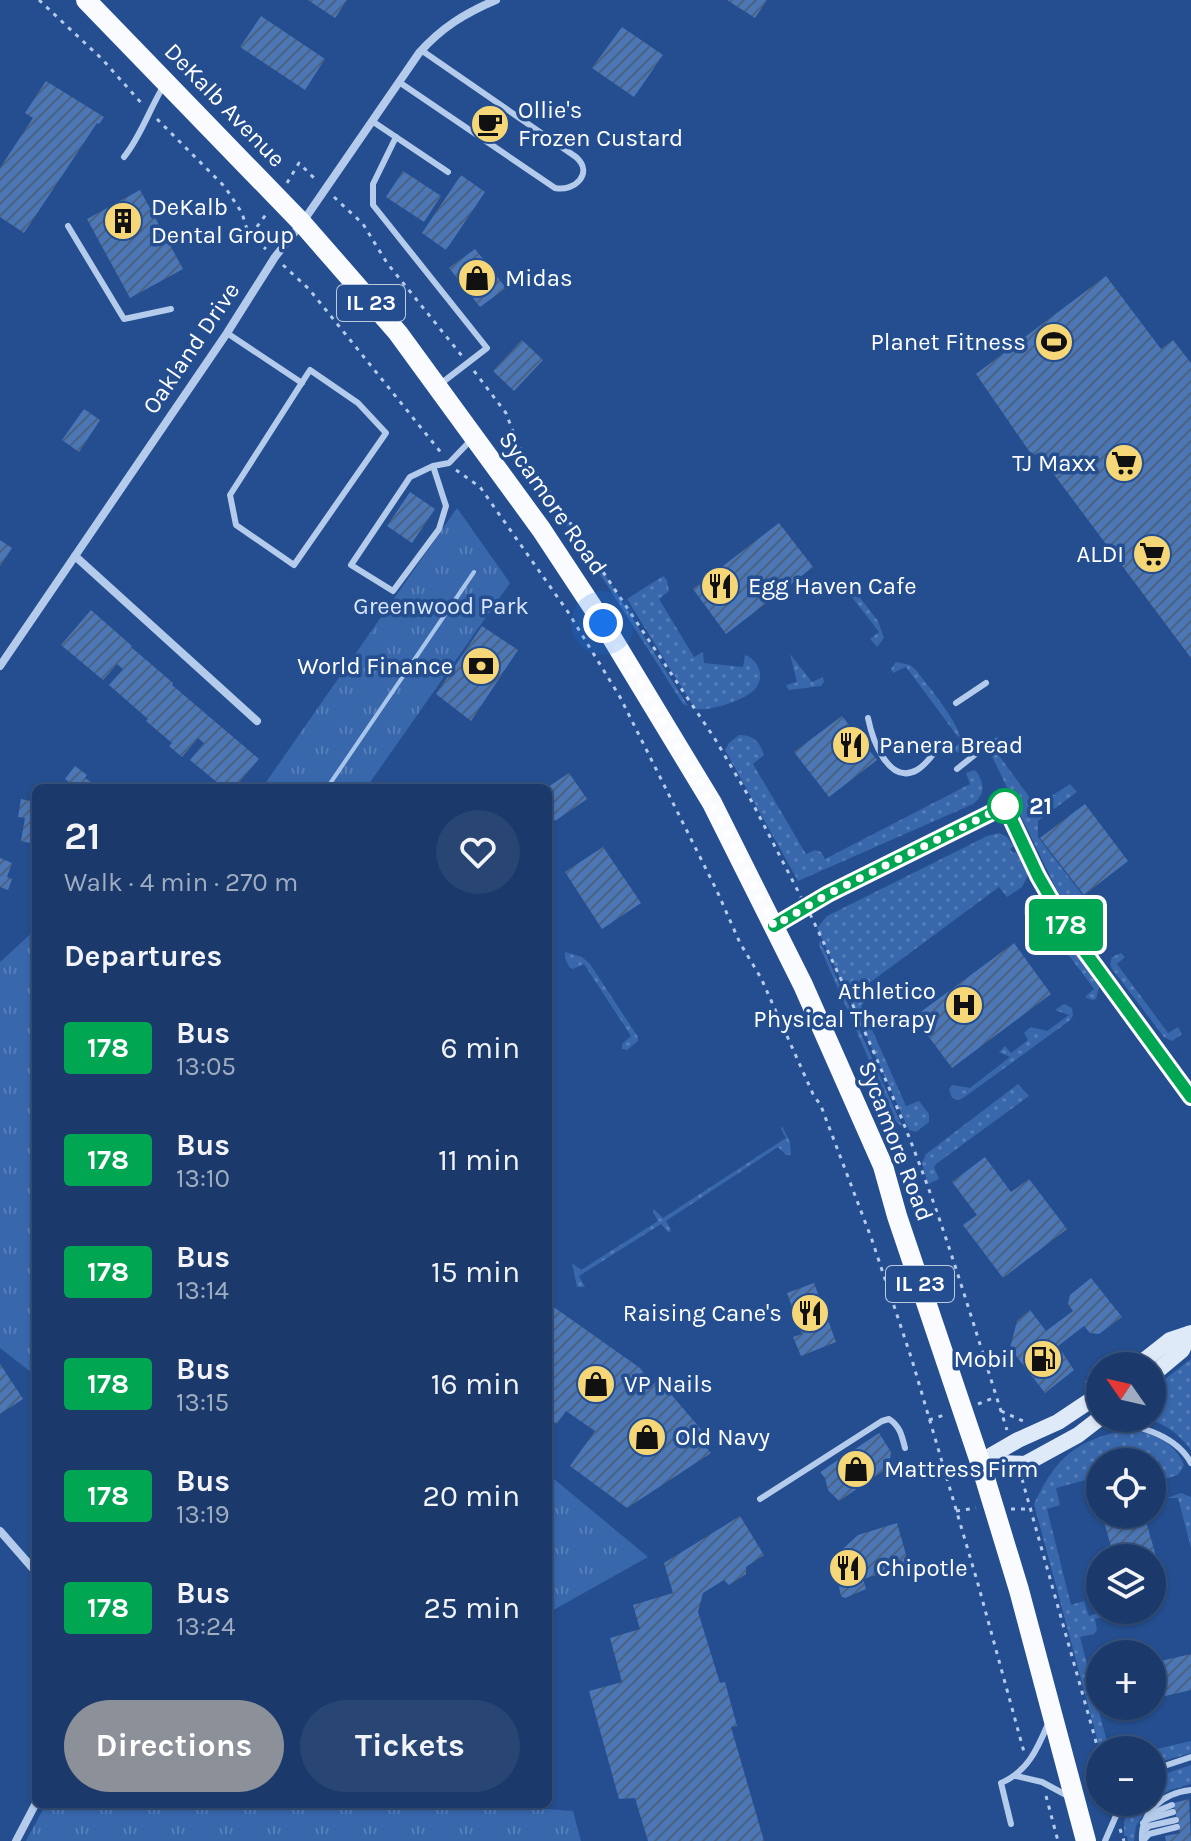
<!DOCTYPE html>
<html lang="en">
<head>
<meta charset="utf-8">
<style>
  body { margin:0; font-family:Karla,sans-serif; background:#284573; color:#f1f3f6; height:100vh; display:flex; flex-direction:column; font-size:30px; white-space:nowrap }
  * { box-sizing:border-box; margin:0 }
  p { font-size:26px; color:#a0adc1 }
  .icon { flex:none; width:44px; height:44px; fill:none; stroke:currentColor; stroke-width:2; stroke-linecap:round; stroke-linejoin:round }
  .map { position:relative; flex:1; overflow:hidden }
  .side { position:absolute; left:32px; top:784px; width:520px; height:1024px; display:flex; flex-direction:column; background:#1b3a6b; border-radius:12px; box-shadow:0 2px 6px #0004,0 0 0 2px #39547e }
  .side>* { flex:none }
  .badge { padding:0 16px; border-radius:6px; font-size:28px; line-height:52px }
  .needle { width:52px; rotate:304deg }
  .fabs { position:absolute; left:1086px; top:1352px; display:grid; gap:16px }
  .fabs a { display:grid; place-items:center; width:80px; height:80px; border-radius:50%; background:#1b3a6b; box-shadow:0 2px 6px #0004,0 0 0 2px #39547e; font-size:40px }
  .you { position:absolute; width:40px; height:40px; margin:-20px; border:6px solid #fff; border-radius:50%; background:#1a73e8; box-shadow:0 0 0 12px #1a73e833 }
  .map>.badge { position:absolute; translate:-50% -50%; box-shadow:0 0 0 4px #fff }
  h2 { padding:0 32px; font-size:30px; line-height:72px }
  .round { display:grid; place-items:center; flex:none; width:84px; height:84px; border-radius:42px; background:#284573 }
  .overview { display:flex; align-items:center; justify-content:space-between; height:136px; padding:0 32px }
  h1 { font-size:38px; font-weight:700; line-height:60px }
  .action { display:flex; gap:16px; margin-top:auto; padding:16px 32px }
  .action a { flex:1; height:92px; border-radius:48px; background:#8c9099; color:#fff; font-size:32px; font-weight:700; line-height:92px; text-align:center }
  .action a+a { background:#284573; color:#f1f3f6 }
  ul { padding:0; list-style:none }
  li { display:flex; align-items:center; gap:24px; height:112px; padding:0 32px }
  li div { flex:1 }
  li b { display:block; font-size:30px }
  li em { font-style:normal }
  li .badge { min-width:88px; font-weight:700; text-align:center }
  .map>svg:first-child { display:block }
  .grass { fill:url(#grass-dots) }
  .park { fill:url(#park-tufts) }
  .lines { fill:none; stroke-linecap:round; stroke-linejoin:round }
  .stream { stroke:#a8c5ec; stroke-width:4 }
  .building { fill:url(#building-hatch) }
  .path { stroke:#b4cbec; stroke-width:3; stroke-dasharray:4 6; stroke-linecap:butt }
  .service { stroke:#b4cbec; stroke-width:6 }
  .minor { stroke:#b4cbec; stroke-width:8 }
  .secondary { stroke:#dfeaf9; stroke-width:16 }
  .primary { stroke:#f9fbff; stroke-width:20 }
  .line-casing { stroke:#fff; stroke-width:18 }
  .line { stroke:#00a651; stroke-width:12 }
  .walk { stroke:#fff; stroke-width:8; stroke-dasharray:0 14.4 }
  .stop-dot { fill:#fff; stroke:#00a651; stroke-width:4 }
  .labels { text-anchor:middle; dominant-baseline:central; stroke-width:7; stroke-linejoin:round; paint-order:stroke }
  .shield { fill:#244e8f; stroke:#bdcadd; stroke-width:2 }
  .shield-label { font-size:22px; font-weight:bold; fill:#fff }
  .street-label { font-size:24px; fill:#fff; stroke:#244e8f }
  .poi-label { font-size:24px; fill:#fff; stroke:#244e8f; text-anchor:start }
  .park-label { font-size:24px; fill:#d9e6f9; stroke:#244e8f }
  .stop-label { font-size:24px; font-weight:bold; fill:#fff; stroke:#244e8f; text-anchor:start }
</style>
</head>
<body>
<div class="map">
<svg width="1191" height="1841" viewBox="0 0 1191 1841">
  <defs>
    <pattern id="grass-dots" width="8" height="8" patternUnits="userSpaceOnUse" patternTransform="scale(2)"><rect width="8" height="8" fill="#3867ac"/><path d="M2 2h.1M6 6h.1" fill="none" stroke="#567eb8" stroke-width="1.8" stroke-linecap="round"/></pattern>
    <pattern id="park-tufts" width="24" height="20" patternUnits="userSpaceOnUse" patternTransform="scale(2)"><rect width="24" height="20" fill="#3867ac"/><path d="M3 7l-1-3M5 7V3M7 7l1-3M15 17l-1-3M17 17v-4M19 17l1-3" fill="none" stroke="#567eb8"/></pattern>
    <pattern id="building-hatch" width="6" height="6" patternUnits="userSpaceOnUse" patternTransform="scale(2)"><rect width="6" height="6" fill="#4c77b6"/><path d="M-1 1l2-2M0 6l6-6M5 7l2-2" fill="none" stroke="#4c6281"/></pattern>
  </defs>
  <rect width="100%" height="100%" fill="#244e8f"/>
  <g class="grass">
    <path d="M529,462L611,584L688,706L683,704L607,585L527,466Z"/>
    <path d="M663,576L667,580L669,591L659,599L694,657L703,652L704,663L743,667L745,655C761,661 766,681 752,692C739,702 711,711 695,709L627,599Z"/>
    <path d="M836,579L848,582L878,621L884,638L877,647L870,639L879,632L841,583L832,589L830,587Z"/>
    <path d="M790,654L812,682L823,677L824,682L821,686L789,690L786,685L797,682Z"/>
    <path d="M896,662L910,665L916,670C933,693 959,721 964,749L961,753L952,751L961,741L906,667L893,673L891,669Z"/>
    <path d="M739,735C754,735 760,742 764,755L753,764L806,854L815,850L821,852L825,859L970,784L966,773L974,770L977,772C985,786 985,794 973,804L798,881L725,750L729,743Z"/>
    <path d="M997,737L999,739L992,746L1036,806L1070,784L1077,792L1038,821V837L1087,901L1077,909L1064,905L987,746L988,742Z"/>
    <path d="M999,833L1007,837L1014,846L1010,849L1013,853L1016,852L1028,875L1022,887L1007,897L999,887L864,987L872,998L861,1005L906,1106L919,1101L929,1114V1122L916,1132L909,1130L817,928L827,916L987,836Z"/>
    <path d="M1032,903L1042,908L1093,978L1099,987L1096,999L1092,1000L1085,997L1094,989L1035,910L1024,915V907Z"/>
    <path d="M820,940L902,1126L896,1122L819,945Z"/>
    <path d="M565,952L582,957L590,964L638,1037V1041L627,1050L622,1049V1044L631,1036L584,964L573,969L569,967L565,958Z"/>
    <path d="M1121,953L1125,957L1117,964L1168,1033L1178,1027L1182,1034L1172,1041L1164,1037L1112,969L1110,964L1112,957Z"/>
    <path d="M1064,1004L1072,1008L1073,1016L1069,1021L966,1096L959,1100L952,1098L949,1089L952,1085L970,1088L1010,1057L999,1052L1005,1046L1011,1053L1028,1040L1024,1033L1031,1027L1047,1031L1069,1015L1055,1010Z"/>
    <path d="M1018,1084L1029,1096L936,1164L934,1167L939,1179L928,1184L922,1163L926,1154Z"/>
    <path d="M782,1126L790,1142L791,1155H786L778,1147L666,1221L671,1230L669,1233L661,1224L579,1276L585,1287H577L572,1263L581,1270L658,1221L653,1212L654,1209L663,1218L786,1138L781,1129Z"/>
    <path d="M1191,1359V1450C1178,1433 1164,1422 1142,1418H1152V1389Z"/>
    <path d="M1128,1430C1152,1432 1175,1442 1184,1465L1178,1475L1164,1479L1159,1461L1100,1462V1476L1056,1488L1060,1505L1047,1509L1071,1605L1084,1601L1089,1616L1106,1610H1129L1095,1619L1097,1630L1094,1634L1080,1637L1108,1746H1099L1034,1504C1056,1457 1077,1439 1128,1430Z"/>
    <path d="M1181,1493L1191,1497V1548L1178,1498H1167Z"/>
    <path d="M1191,1741V1753L1152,1764V1750Z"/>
    <path d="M1191,1765V1784L1170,1790L1152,1801V1778Z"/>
    <path d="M1132,1802H1151L1136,1826L1134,1841H1128L1127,1836H1124V1822Z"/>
  </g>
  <g class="park">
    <path d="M457,508L510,583L366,788H262Z"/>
    <path d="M36,929V1376L0,1348V962Z"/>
    <path d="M548,1474L648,1557L548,1613Z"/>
    <path d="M46,1804H529L530,1808L573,1811L581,1841H26Z"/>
  </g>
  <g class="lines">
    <path class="stream" d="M327,788L474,572"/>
  </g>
  <g class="building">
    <path d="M308,0H347L335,18Z"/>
    <path d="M727,0H767L755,18Z"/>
    <path d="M261,16L325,59L305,90L240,47Z"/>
    <path d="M622,27L663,55L634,97L592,68Z"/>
    <path d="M46,81L104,117L99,124L97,123L24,233L0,217V168L33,118L25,113Z"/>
    <path d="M483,106L508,123L496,141L471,124Z"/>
    <path d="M403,171L441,196L424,222L386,197Z"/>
    <path d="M461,175L485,192L446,250L422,233Z"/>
    <path d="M140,190L183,269L130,298L87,219Z"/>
    <path d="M475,249L506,288L480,307L449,268Z"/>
    <path d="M1106,276L1161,349L1173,340L1191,363V658L1038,453L1035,455L1029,451L976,374Z"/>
    <path d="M522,340L543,360L514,391L493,371Z"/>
    <path d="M84,409L100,420L79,452L62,440Z"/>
    <path d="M410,492L435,509L412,543L387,526Z"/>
    <path d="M779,523L813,567L726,634L693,589Z"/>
    <path d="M0,540L12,548L0,566Z"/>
    <path d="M91,610L132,646L131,647L173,683L172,685L259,759L234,788H224L190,760L204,743L198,738L182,757L169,746L172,743L146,721L148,719L109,685L123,669L117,664L103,680L61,645Z"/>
    <path d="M482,626L518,650L471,721L436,694Z"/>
    <path d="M842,716L877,760L829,797L794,752Z"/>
    <path d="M75,766L87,775L85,778L92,783L88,788H77L65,779Z"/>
    <path d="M569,773L587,799L555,821L548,810V787Z"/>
    <path d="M21,799L36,802L35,844L21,841L25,818L18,817Z"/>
    <path d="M1085,804L1128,861L1084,895L1040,838Z"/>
    <path d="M603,847L641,903L602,929L565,872Z"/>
    <path d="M0,858L12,863L7,877L12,879L8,890L0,887Z"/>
    <path d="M1014,943L1051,994L952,1068L914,1017Z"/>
    <path d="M985,1157L1011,1192L1029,1179L1067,1229L1003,1278L963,1225L977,1215L952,1182Z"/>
    <path d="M1091,1278L1122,1317L1099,1334L1090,1333L1084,1326L1058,1346L1074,1370L1045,1393L1010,1348L1017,1321L1030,1310L1046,1331L1073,1311L1068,1304L1070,1295Z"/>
    <path d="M814,1283L836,1342L801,1356L793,1337L802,1334L787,1293Z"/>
    <path d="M548,1303L640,1368L653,1385L658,1379L705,1434L700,1440L711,1453L627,1508L570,1466L595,1431L566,1411L557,1424L548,1418Z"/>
    <path d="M0,1364L23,1399L0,1414Z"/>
    <path d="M879,1433L891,1452L889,1467L839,1501L828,1490L825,1478L820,1472Z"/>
    <path d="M1102,1514H1144L1157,1560L1114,1558Z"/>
    <path d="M740,1516L764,1555L746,1567V1574L729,1585L724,1580L703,1593L698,1612L720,1683L725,1682L737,1726L731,1727L764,1841H648L635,1798L619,1799L589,1691L622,1682L610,1638L640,1629L633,1605L673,1593L664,1563Z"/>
    <path d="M897,1523L909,1565L863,1579L866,1589L845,1598L841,1596L833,1558L858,1535Z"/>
    <path d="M1191,1654V1690L1152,1699V1663Z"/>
    <path d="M1189,1799L1191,1841H1166L1165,1836L1180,1833L1173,1803Z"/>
  </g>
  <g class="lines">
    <g class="path">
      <path d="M39,0L103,60L143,105"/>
      <path d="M157,119L225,187L242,213L249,236L266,249"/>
      <path d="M287,183L299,163L317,181"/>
      <path d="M334,197L363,224L387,263L462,356"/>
      <path d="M251,235L267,213"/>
      <path d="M283,265L309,289L443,455"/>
      <path d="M474,371L506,413L518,445L715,739L752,802L801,897"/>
      <path d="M456,470L480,487L568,612L620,697L717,891L740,943L761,978L813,1094L821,1106L872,1240L912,1360L978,1584L1024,1752"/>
      <path d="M810,914C853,1003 894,1094 928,1187C957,1267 981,1349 1007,1430"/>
      <path d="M1109,1366L1123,1358"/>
      <path d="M1086,1383L1100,1372"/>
      <path d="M978,1404L996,1397"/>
      <path d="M1001,1411L1023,1421"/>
      <path d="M929,1420L944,1415"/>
      <path d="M1022,1479L1100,1756"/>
      <path d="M1011,1509H1032"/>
      <path d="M956,1511L976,1508"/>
      <path d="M1046,1796L1058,1841"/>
      <path d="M1120,1829L1124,1841"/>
    </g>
    <g class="service">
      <path d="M399,82L555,188C575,192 594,173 576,157L421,50"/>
      <path d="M372,121L448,172"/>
      <path d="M396,137L373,184V205L487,348L439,385"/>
      <path d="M124,157C141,136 149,110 163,87"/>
      <path d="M68,226L124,319L171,309"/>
      <path d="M227,333L302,383"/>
      <path d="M310,370L358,403L386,433L294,565L236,525L230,495Z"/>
      <path d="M433,466L446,506L439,529L393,591L351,565L410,477L433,466L449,463L472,439"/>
      <path d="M956,703L986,683"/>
      <path d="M868,718C872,738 888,786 917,770C926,765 932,755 939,747"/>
      <path d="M957,769L977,753"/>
      <path d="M776,925L828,894L1005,806L1032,865L1069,930L1191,1097"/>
      <path d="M1101,1420C1133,1424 1175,1433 1191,1463"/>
      <path d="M760,1499L882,1421L889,1419C900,1426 902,1436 905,1448"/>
      <path d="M1152,1770L1191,1757"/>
      <path d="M1016,1776L1042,1782L1068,1796"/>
      <path d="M1150,1814L1172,1805"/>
      <path d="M1143,1823L1149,1819L1173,1812"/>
      <path d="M1011,1824L1001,1783C1027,1772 1037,1750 1048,1724"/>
      <path d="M1143,1832L1149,1826L1176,1820"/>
      <path d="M1105,1841L1122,1802"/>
      <path d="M1142,1841C1140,1812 1163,1793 1191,1790"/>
      <path d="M1143,1841L1149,1834L1177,1827"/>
    </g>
    <g class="minor">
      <path d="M75,556L257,721"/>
      <path d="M0,666L227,333L275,257L302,223L419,53C441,28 465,13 496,0"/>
      <path d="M0,1531L36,1572"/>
      <path d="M16,1841L36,1803"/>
    </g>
    <g class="secondary">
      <path d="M1137,1366L1170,1340L1191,1333"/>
      <path d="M1152,1375L1182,1350L1189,1334"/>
      <path d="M980,1462L1018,1440L1058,1422L1100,1394"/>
      <path d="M981,1462L1025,1464L1078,1435L1100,1418"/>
    </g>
    <path class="primary" d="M86,0L302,223L398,333L541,529L603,623L712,803L803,985L883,1166L897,1216L980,1462L1019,1590L1086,1841"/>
  </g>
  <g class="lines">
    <g class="line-casing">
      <path id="line" d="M774,926L828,894L1005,806L1038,876L1069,930L1191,1097"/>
    </g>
    <use href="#line" class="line"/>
    <path class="walk" d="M603,623L712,803L774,926L828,894L1005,806"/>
  </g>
  <defs>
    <g id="cafe-disc" transform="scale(2)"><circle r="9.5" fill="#f6d777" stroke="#244e8f"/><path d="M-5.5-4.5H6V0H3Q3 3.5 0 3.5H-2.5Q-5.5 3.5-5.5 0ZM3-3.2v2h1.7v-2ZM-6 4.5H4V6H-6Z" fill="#111"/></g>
    <g id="building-disc" transform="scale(2)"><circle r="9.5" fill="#f6d777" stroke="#244e8f"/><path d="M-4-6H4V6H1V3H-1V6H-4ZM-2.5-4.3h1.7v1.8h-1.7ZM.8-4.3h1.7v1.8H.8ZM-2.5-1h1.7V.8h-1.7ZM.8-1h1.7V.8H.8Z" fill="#111"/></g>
    <g id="shop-disc" transform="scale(2)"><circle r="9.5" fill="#f6d777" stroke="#244e8f"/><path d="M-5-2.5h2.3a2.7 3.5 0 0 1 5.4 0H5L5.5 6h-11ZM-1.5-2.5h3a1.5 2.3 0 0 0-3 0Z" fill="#111"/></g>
    <g id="stadium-disc" transform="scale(2)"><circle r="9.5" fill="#f6d777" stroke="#244e8f"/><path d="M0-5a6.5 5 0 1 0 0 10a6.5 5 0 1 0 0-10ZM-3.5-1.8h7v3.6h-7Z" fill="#111"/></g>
    <g id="supermarket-disc" transform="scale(2)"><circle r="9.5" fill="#f6d777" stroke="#244e8f"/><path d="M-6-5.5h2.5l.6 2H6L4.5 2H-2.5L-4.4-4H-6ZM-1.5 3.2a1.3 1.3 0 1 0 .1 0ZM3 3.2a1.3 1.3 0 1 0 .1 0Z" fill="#111"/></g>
    <g id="restaurant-disc" transform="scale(2)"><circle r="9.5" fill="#f6d777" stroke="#244e8f"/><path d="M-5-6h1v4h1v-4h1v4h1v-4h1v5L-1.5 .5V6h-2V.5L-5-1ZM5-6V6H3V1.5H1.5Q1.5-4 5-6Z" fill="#111"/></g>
    <g id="bank-disc" transform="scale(2)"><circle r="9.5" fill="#f6d777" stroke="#244e8f"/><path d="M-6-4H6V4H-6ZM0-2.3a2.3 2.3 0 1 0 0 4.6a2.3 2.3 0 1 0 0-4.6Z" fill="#111"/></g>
    <g id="hospital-disc" transform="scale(2)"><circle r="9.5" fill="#f6d777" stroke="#244e8f"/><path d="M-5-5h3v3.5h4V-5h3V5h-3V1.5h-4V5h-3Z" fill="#111"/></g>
    <g id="fuel-disc" transform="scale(2)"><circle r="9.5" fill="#f6d777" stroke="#244e8f"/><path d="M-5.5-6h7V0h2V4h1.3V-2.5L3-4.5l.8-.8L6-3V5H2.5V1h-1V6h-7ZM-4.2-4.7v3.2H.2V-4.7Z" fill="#111"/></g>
  </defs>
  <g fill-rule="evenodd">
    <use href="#cafe-disc" x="490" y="124"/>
    <use href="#building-disc" x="123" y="221"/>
    <use href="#shop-disc" x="477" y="278"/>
    <use href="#stadium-disc" x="1054" y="342"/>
    <use href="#supermarket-disc" x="1124" y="463"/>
    <use href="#supermarket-disc" x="1152" y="554"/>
    <use href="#restaurant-disc" x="720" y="586"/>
    <use href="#bank-disc" x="481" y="666"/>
    <use href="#restaurant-disc" x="851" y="745"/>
    <use href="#hospital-disc" x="964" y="1005"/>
    <use href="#restaurant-disc" x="810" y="1313"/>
    <use href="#fuel-disc" x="1043" y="1359"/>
    <use href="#shop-disc" x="596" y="1384"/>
    <use href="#shop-disc" x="647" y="1437"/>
    <use href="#shop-disc" x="856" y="1469"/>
    <use href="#restaurant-disc" x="848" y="1568"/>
  </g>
  <circle class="stop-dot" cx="1005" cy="806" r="16"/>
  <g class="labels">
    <g class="shield">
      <rect x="337" y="285" width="68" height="36" rx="6"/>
      <rect x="886" y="1266" width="68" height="36" rx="6"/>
    </g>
    <g class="shield-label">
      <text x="371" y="303">IL 23</text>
      <text x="920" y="1284">IL 23</text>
    </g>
    <g class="street-label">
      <text transform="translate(225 105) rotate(46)">DeKalb Avenue</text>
      <text transform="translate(191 348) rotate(-56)">Oakland Drive</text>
      <text transform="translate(553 503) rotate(55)">Sycamore Road</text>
      <text transform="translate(896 1141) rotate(69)">Sycamore Road</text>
    </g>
    <g class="poi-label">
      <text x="518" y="110">Ollie's<tspan x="518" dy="28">Frozen Custard</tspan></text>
      <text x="151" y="207">DeKalb<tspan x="151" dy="28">Dental Group</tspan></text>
      <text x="505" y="278">Midas</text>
      <text x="1026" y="342" text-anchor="end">Planet Fitness</text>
      <text x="1096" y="463" text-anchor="end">TJ Maxx</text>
      <text x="1124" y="554" text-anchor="end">ALDI</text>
      <text x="748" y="586">Egg Haven Cafe</text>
      <text x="453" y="666" text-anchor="end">World Finance</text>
      <text x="879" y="745">Panera Bread</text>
      <text x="936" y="991" text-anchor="end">Athletico<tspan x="936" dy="28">Physical Therapy</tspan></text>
      <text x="782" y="1313" text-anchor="end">Raising Cane's</text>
      <text x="1015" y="1359" text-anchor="end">Mobil</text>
      <text x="624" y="1384">VP Nails</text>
      <text x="675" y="1437">Old Navy</text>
      <text x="884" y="1469">Mattress Firm</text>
      <text x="876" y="1568">Chipotle</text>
    </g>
    <g class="park-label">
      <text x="441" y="606">Greenwood Park</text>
    </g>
    <g class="stop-label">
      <text x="1029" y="806">21</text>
    </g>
  </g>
</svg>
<div class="fabs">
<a><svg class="needle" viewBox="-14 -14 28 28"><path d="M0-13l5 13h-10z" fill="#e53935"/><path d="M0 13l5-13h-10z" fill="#a0adc1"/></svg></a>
<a><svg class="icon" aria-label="locate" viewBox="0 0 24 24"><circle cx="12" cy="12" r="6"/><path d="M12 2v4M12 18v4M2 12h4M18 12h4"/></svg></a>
<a><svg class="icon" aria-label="layers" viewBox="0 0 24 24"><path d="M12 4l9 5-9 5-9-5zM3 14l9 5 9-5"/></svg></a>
<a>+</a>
<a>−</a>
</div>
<div class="you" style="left:603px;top:623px"></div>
<b class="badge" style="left:1066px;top:925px;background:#00a651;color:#fff">178</b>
<section class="side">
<div class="overview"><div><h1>21</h1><p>Walk · 4 min · 270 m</p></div><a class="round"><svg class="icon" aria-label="heart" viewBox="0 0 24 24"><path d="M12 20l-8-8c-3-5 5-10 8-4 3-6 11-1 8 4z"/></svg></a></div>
<h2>Departures</h2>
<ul>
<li><span class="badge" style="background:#00a651;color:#fff">178</span><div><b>Bus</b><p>13:05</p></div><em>6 min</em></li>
<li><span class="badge" style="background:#00a651;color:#fff">178</span><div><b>Bus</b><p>13:10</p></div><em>11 min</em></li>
<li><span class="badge" style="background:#00a651;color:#fff">178</span><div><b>Bus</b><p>13:14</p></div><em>15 min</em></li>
<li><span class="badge" style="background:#00a651;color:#fff">178</span><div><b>Bus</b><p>13:15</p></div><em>16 min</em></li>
<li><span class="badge" style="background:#00a651;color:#fff">178</span><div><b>Bus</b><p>13:19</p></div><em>20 min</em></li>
<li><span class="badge" style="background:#00a651;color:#fff">178</span><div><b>Bus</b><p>13:24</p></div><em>25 min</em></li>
</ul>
<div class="action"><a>Directions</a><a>Tickets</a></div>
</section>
</div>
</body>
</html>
